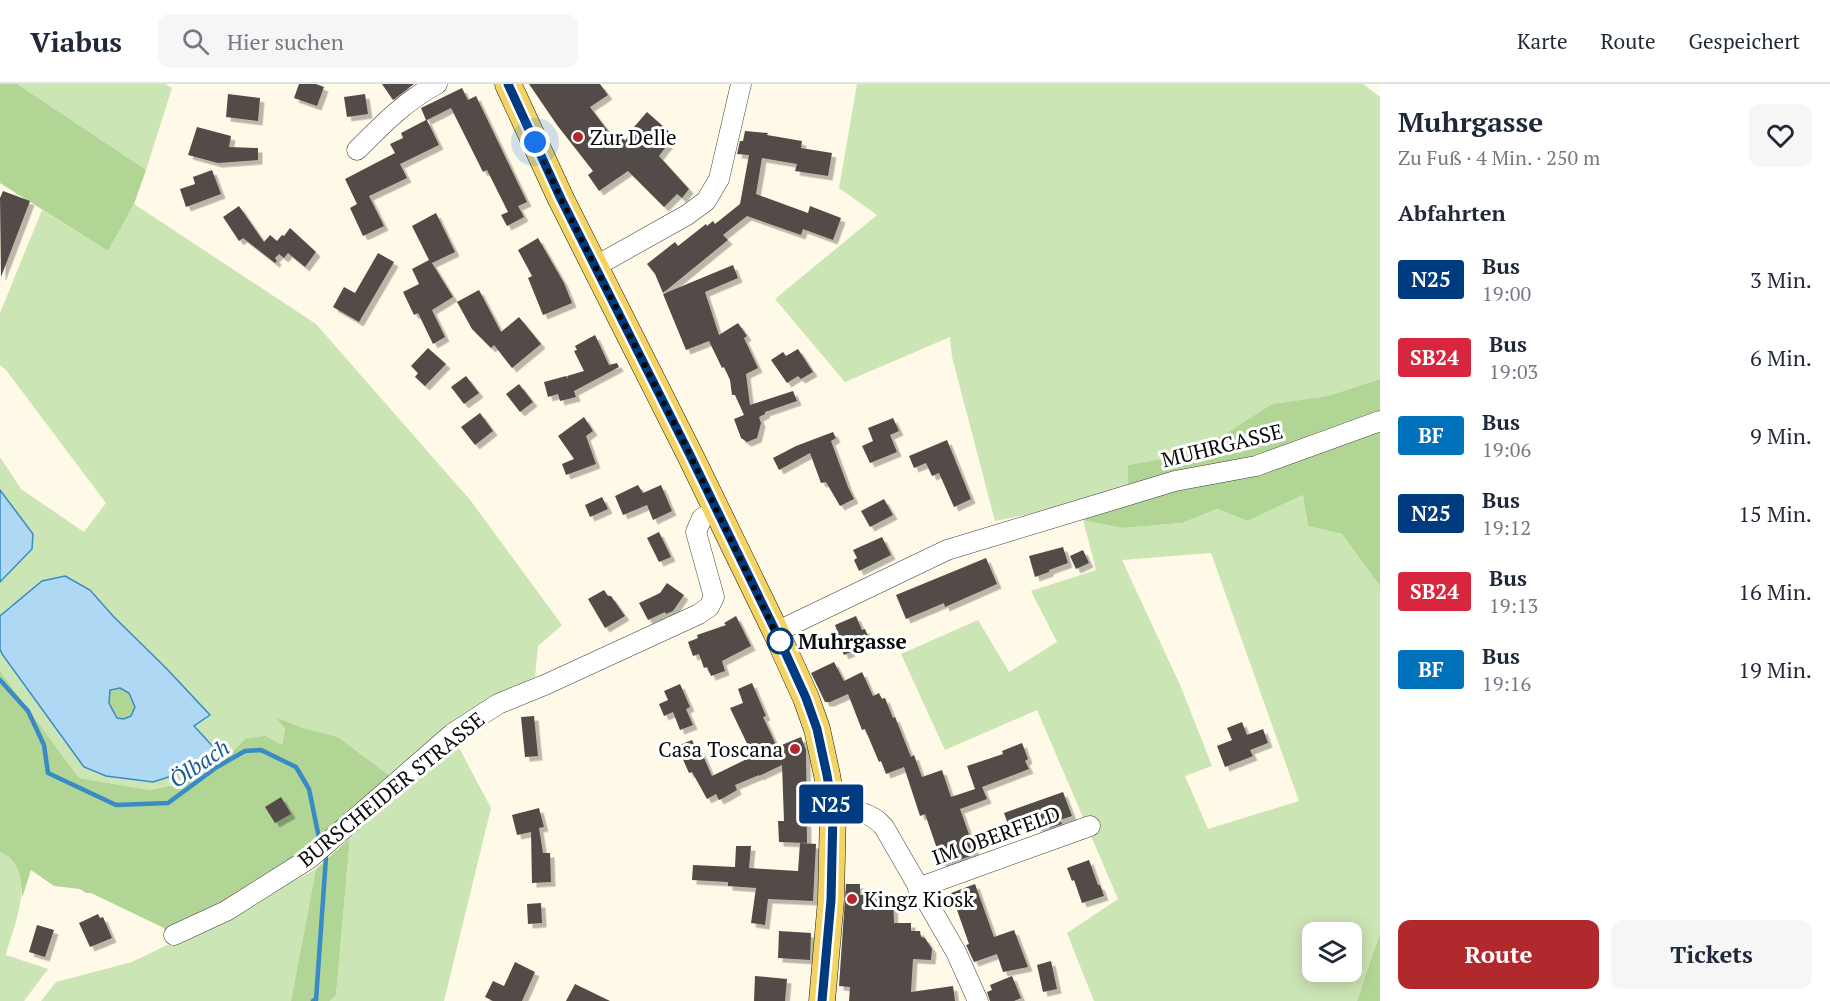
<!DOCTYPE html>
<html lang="de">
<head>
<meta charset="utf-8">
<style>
  body { margin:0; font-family:"PT Serif",serif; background:#f6f6f7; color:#1f2937; height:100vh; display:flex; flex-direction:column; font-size:22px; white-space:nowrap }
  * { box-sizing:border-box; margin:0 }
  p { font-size:20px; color:#747a83 }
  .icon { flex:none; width:33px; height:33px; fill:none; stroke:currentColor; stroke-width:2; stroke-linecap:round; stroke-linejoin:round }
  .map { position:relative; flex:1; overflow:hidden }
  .sheet { display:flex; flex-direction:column; background:#fff; width:450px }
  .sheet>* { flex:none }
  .badge { padding:0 12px; border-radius:4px; font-size:21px; line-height:39px }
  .fabs { position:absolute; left:1302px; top:838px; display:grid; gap:12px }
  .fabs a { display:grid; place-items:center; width:60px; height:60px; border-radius:12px; background:#fff; box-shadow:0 3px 15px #0003; font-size:30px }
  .you { position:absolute; width:30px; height:30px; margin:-15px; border:4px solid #fff; border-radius:50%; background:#1a73e8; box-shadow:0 0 0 9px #1a73e833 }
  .map>.badge { position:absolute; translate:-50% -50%; box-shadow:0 0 0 3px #fff }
  h2 { padding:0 18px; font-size:22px; line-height:54px }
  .round { display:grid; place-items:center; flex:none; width:63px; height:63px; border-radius:12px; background:#f6f6f7 }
  .head { display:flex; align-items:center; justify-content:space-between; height:102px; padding:0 18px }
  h1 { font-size:28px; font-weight:700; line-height:45px }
  .cta { display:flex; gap:12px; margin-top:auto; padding:12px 18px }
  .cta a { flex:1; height:69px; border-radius:12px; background:#b2292d; color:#fff; font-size:24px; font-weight:700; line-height:69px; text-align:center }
  .cta a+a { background:#f6f6f7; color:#1f2937 }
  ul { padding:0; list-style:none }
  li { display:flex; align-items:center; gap:18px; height:78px; padding:0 18px }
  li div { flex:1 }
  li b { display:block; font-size:22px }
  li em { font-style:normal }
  li .badge { min-width:66px; font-weight:700; text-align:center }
  header { display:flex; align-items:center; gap:36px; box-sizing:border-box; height:84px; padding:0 30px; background:#fff; border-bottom:2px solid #e0e1e3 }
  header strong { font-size:28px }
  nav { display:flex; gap:33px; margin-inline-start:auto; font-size:21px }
  .search { width:420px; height:54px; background:#f6f6f7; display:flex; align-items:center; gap:15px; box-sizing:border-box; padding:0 21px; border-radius:12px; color:#747a83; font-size:22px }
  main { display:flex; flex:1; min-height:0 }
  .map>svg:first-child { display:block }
  .green { fill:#cce5b4; fill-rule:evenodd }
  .forest { fill:#b0d594 }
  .water { fill:#aed8f3; stroke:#398bc6; stroke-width:1.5; fill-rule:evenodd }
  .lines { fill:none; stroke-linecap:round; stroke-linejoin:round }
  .stream { stroke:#398bc6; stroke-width:4.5 }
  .building { fill:#524b47; filter:url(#shadow) }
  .minor-casing { stroke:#3d3d3d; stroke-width:21 }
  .major-casing { stroke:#1b1b1b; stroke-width:27 }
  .minor { stroke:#fff; stroke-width:20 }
  .major { stroke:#f2d363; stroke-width:26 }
  .line-casing { stroke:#fff; stroke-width:14 }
  .line { stroke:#003b80; stroke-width:9 }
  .walk { stroke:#0a0a0a; stroke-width:6; stroke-dasharray:0 10.8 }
  .poi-dot { fill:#b2292d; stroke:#fff; stroke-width:2 }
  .stop-dot { fill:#fff; stroke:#003b80; stroke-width:3 }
  .labels { text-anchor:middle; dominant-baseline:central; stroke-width:6; stroke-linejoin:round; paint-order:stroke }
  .poi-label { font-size:21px; fill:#0a0a0a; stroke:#fff; text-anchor:start }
  .street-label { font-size:21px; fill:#0a0a0a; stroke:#fff }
  .stop-label { font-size:21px; font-weight:bold; fill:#0a0a0a; stroke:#fff; text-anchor:start }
  .water-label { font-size:22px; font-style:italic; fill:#1a5c94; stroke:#fff }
</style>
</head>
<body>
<header>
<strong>Viabus</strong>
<div class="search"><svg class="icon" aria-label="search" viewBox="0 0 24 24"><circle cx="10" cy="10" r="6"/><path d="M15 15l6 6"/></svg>Hier suchen</div>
<nav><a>Karte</a><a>Route</a><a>Gespeichert</a></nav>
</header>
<main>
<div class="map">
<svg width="1380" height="917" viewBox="0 0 1380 917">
  <defs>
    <filter id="shadow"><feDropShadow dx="4.5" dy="4.5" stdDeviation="0" flood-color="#0004"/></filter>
  </defs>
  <rect width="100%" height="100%" fill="#fefae7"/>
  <g class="green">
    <path d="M17,0H165L172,4L146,86Z"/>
    <path d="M857,0H1363L1380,13V295L1328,312L1272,320L1195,369L1128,381V405L1087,437L1123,444L1182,439L1219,425L1247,437L1303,411L1308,442L1342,450L1380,502V849L1357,917H1094L1067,849L1118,815L1037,626L945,666L901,570L978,536L1009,588L1057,558L1031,507L1096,486L1079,420L995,437L952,273L950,253L845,298L775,215L877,131L839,104ZM1211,469L1299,717L1208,745L1185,692L1212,682L1181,603L1122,476ZM1312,849H1352V888H1312Z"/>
    <path d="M134,120L316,240L471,417L562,541L538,562L535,593L515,602L448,643L391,693L338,653L303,644L277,633L285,645L282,661L245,655L206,694L150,706L79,694L0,587V565L38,618L194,641L210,631L166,584L113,532L90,506L10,522L0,532V498L32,465L33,450L0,406V373L21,405L84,448L106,419L6,286L0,281V229L42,126L108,167Z"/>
    <path d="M456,658L491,724L444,917H330L336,911L350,754Z"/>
    <path d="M0,768C41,781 13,844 6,871L48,885L24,917H0Z"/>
    <path d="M316,785L291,917H41L56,898L132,878L231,830Z"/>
  </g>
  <g class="forest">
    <path d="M0,0H17L146,86L134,120L108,167L0,99Z"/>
    <path d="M1380,295V502L1342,450L1308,442L1303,411L1247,437L1218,425L1182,439L1123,444L1086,437L1079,420L1128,405V381L1195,369L1272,320L1328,312Z"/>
    <path d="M0,587L79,694L150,706L206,694L245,655L265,652L282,661L285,645L276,633L303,644L338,653L391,693L324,762L167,851L164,844L91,809H86L80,805L54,802L31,786L22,814C22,796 20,775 0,768Z"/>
    <path d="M120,604L129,609L135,623L131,632L124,635L117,634L109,619L110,605Z"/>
    <path d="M350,754L336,911L330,917H291L316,785Z"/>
    <path d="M1380,849V917H1357Z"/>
  </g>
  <g class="water">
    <path d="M0,406L33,450L32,465L0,498Z"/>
    <path d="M65,492L90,506L113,532L166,584L210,631L194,642L218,668L175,691L153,698L106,692L84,683L2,570L0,565V532L42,497ZM120,604L129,609L135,623L131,632L124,635L117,634L109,619L110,606Z"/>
  </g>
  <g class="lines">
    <g class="stream">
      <path d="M0,596L28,627L44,661L48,689L116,721L168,719L217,683L245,667L261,666L296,683L309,705L319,754"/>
      <path d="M313,917L316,916L326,773"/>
    </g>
  </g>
  <g class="building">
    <path d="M299,0H316L324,3L317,22L294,14Z"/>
    <path d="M382,0H414L393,16Z"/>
    <path d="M529,0H600L608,11L590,23L614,55L620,50L625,57L634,43L647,28L674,52L659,72L689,105L682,114L677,110L664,123L628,87L599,107L588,91L593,87L557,41Z"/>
    <path d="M462,4L468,16L476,12L527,118L518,122L524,133L507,142L501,131L508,128L487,86L483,88L451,24L427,36L439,61L400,80L407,94L369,112L384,142L363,152L350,124L357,120L345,95L395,69L390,60L403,54L401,49L426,36L421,24Z"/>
    <path d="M228,10L260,14L258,37L226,33Z"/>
    <path d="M365,10L368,30L347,33L344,13Z"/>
    <path d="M197,43L231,52L229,63L258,64V76L218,79L188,71Z"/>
    <path d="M745,47L768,49L767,51L802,57L801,64L832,69L828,92L795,87L797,80L762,74L756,110L808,129L810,122L841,134L833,156L803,145L801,151L747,132L723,151L728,156L663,209L655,190L647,180L675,158L678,162L706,140L707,142L713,137L715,140L740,120L749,71L737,70L740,57H743Z"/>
    <path d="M212,86L221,110L186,123L180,105L195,100L193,93Z"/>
    <path d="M3,107L30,117L1,193L0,114Z"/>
    <path d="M239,122L264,158L270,151L277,157L282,151L284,152L290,144L316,168L305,183L288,169L284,174L279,170L275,174L277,177L275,179L243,154L239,157L223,133Z"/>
    <path d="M436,129L455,168L432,179L453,213L432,226L445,253L433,260L418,229L414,231L403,208L419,200L412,185L429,176L412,142Z"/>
    <path d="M538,154L564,199L572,219L543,231L528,194L532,192L518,166Z"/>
    <path d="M378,169L394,178L359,238L333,223L344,203L355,209Z"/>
    <path d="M733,181L738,194L705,208L719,251L738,239L747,252L744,254L758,284L746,290L750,321L793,307L797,317L765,328V330L759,333L761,339L757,354L747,358L741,354L734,335L744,331L735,311H732L730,296L724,283L722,284L709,257L686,266L663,210Z"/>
    <path d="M479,206L501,248L519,233L541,260L512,284L494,261L491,264L472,245L457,218Z"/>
    <path d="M595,251L609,281L617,279L619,283L574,307L576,313L560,317L558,310L548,313L544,298L566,292L568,295L567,292L584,287L574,267L577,266L575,262Z"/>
    <path d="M428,264L446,280L425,302L415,293L418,289L411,282Z"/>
    <path d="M798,265L813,288L801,295L798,292L787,299L771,276L783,268L786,272Z"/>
    <path d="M466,292L479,309L464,320L451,303Z"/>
    <path d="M519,300L533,318L520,328L506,310Z"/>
    <path d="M480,329L493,347L475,361L461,343Z"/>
    <path d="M584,333L593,347L586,352L596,380L566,391L562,380L574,375L558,352Z"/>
    <path d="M893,334L899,347L890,351L897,368L870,379L862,362L873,357L868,344Z"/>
    <path d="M833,348L836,354L831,357L848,403L854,415L840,422L826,398L821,399L810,369L779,386L773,374L796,362Z"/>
    <path d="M947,356L971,415L954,423L939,389L932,392L926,379L914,384L909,372Z"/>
    <path d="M638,401L643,409L661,401L672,427L653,436L647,421L623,431L615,412Z"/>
    <path d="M602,413L608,425L590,433L585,421Z"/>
    <path d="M884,415L893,431L870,443L861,427Z"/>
    <path d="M659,448L671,473L659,478L647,454Z"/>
    <path d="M882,453L891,471L859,487L854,476L857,474L853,466Z"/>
    <path d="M1063,463L1068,479L1049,486V488L1035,493L1029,472Z"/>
    <path d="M1083,466L1089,479L1076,485L1070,472Z"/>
    <path d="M986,474L997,500L945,523L944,519L906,535L896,511Z"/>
    <path d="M667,499L684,511L673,527L666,530L665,528L648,536L639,519L660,509Z"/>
    <path d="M604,506L608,512H611L625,532L605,544L588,515Z"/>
    <path d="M736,532L751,562L722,577L725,587L711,592L707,583L704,584L699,570L693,572L688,558L698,554L697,551L726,541L724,539Z"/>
    <path d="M856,532L862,546L865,545L871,559L844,571L838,556L840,555L835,541Z"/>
    <path d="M834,578L844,597L862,588L873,612L879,609L882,615L885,614L893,634L895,633L911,673L914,671L922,693L942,686L951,713L975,705L967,682L1003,670L1002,667L1022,659L1028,675L1025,677L1029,685L982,703L987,715L960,725L976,770L943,782L925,730L920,732L904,683L886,690L881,677L879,678L865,645L862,646L848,610L830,618H825L811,589Z"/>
    <path d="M752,599L766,632L763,633L777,663L801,653L806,666L807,759L779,758L778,737H784L782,681L759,692V691L735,701L737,706L725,713L719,716L716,710L707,715L692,688L689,689L677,662L692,656L697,666L700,665L712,692L753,672L730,624L743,619L738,605Z"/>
    <path d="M680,600L690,623L686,625L693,641L680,646L673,628L664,632L659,620L668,616L664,607Z"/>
    <path d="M534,632L538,672L525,673L521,633Z"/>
    <path d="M1242,638L1247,651L1263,645L1268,659L1250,666L1253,672L1225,683L1217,662L1232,656L1227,644Z"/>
    <path d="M1063,708L1072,732L1060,736L1062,740L1050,744L1049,740L1037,744L1034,734L1009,743L1004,729Z"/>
    <path d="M281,713L291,730L275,739L265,723Z"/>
    <path d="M539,724L544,743L539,744L543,769H550L551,798L532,799L531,748L517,751L512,731Z"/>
    <path d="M800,759L816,760L813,817L768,815L765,841L751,839L756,804L728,802V798L692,796L693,781L735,783L736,762H751L749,784L798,787Z"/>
    <path d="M1089,776L1098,801H1100L1104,812L1082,819L1074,796L1072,797L1067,784Z"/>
    <path d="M846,800H860V811H874V814L893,813L894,839H911V847H920L921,853L925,854L932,865L931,876L913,875L911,908L953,902L955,917H849L850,903L839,902Z"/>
    <path d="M975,800L994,853L1014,846L1028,883L1003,888L997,870L974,878L966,861L969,860L951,809Z"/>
    <path d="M541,819L542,839L528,840L527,820Z"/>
    <path d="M98,830L100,834L103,833L112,854L90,863L79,839Z"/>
    <path d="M37,841L54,846L45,873L29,868Z"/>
    <path d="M779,847L811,849L810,876L778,874Z"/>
    <path d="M1051,877L1057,905L1043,908L1037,881Z"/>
    <path d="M515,878L535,888L522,917H493L485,913L493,897L504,902Z"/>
    <path d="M755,892L787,895L785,917H754Z"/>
    <path d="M1012,892L1021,914L1014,917H990L987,908L992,906L990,901Z"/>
    <path d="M575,900L610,917H566Z"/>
  </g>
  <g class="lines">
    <g class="minor-casing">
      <g id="minor">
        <path d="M357,66C381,42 406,16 437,0"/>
        <path d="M596,182L687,131L706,117L719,95L741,0"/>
        <path d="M776,548L947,466L1175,397L1256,382L1380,337"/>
        <path d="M833,727C854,727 869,726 884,743L956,868L978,917"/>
        <path d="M918,804L1090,742"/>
        <path d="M174,851L226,827L310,774L452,650L498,620L547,600L699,530L709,523L714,513L696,448L702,434L716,426"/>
      </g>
    </g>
    <g class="major-casing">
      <path id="major" d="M508,0L561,115L690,371L776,548L806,614L817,645L827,691L833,727L831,816L822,917"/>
    </g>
    <use href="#minor" class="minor"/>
    <use href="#major" class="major"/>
  </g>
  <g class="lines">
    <g class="line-casing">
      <path id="line" d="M508,0L561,115L690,371L776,548L806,614L817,645L827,691L833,727L831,816L822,917"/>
    </g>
    <use href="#line" class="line"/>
    <path class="walk" d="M535,58L561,115L690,371L783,564L780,557"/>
  </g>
  <g class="poi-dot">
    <circle cx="578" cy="53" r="6"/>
    <circle cx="795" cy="665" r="6"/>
    <circle cx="852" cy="815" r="6"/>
  </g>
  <circle class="stop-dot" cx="780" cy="557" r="12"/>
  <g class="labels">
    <g class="poi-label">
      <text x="590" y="53">Zur Delle</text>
      <text x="783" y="665" text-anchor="end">Casa Toscana</text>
      <text x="864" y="815">Kingz Kiosk</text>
    </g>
    <g class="street-label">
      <text transform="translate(1222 361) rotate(-14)">MUHRGASSE</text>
      <text transform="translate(391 705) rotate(-39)">BURSCHEIDER STRASSE</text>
      <text transform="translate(996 751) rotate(-20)">IM OBERFELD</text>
    </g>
    <g class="stop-label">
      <text x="798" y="557">Muhrgasse</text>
    </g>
    <g class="water-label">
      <text transform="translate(199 679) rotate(-34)">Ölbach</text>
    </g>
  </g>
</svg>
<div class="fabs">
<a><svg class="icon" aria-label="layers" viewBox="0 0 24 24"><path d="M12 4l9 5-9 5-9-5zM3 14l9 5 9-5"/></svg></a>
</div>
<div class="you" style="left:535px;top:58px"></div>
<b class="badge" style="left:831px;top:720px;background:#003b80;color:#fff">N25</b>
</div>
<section class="sheet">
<div class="head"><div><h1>Muhrgasse</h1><p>Zu Fuß · 4 Min. · 250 m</p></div><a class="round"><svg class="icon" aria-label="heart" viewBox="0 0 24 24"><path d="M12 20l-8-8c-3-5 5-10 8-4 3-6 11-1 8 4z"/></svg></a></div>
<h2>Abfahrten</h2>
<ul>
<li><span class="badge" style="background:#003b80;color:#fff">N25</span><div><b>Bus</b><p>19:00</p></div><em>3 Min.</em></li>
<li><span class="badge" style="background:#d7263d;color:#fff">SB24</span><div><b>Bus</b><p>19:03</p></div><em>6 Min.</em></li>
<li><span class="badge" style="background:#0072bc;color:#fff">BF</span><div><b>Bus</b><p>19:06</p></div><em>9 Min.</em></li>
<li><span class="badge" style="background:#003b80;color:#fff">N25</span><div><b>Bus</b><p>19:12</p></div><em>15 Min.</em></li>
<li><span class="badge" style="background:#d7263d;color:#fff">SB24</span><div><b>Bus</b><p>19:13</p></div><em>16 Min.</em></li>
<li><span class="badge" style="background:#0072bc;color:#fff">BF</span><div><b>Bus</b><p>19:16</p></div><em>19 Min.</em></li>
</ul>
<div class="cta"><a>Route</a><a>Tickets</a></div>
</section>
</main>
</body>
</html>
